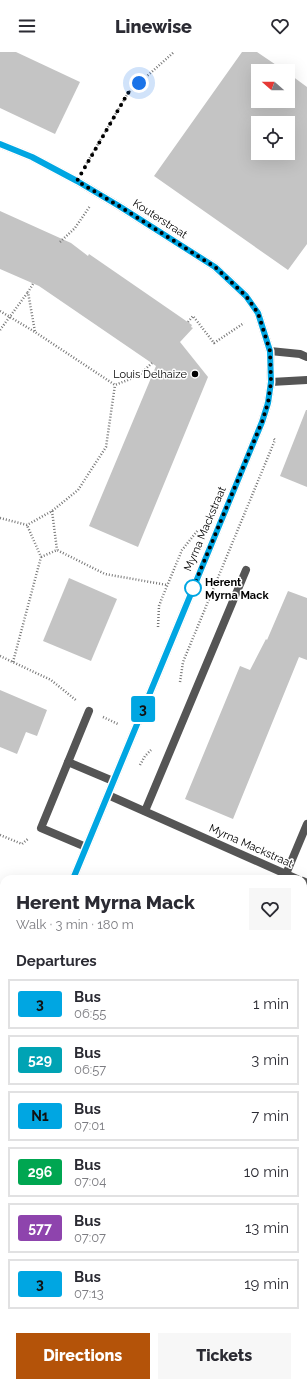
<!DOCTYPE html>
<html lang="en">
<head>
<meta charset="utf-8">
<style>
  body { margin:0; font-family:Raleway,sans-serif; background:#f7f7f7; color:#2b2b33; height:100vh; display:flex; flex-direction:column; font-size:15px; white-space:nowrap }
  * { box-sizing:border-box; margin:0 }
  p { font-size:13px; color:#7c7c81 }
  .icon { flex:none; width:22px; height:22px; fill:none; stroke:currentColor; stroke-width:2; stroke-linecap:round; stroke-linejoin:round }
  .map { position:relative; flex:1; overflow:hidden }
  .sheet { position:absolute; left:0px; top:823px; width:307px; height:512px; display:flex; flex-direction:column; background:#fff; border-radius:12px 12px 0 0; box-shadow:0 4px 16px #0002 }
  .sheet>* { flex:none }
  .badge { padding:0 8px; border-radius:3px; font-size:14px; line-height:26px }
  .needle { width:26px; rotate:290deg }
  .controls { position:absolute; left:251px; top:12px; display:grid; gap:8px }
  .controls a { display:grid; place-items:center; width:44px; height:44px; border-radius:0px; background:#fff; box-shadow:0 4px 16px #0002; font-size:20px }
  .you { position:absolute; width:20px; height:20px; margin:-10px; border:3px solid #fff; border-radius:50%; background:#1a73e8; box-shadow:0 0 0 6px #1a73e833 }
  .map>.badge { position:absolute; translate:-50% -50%; box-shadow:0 0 0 2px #fff }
  h2 { padding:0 16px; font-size:15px; line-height:36px }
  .round { display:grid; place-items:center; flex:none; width:42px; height:42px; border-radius:0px; background:#f7f7f7 }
  .headline { display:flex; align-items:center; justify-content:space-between; height:68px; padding:0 16px }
  h1 { font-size:19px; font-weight:800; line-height:30px }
  .primary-button { display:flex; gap:8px; margin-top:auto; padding:8px 16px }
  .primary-button a { flex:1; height:46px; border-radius:0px; background:#b45309; color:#fff; font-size:16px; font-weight:800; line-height:46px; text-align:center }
  .primary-button a+a { background:#f7f7f7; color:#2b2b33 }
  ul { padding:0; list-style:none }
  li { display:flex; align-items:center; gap:12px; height:50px; margin:0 8px 6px; padding:0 8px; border:2px solid #e1e1e2; border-radius:0px }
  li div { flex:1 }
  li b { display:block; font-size:15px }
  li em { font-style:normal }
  li .badge { min-width:44px; font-weight:700; text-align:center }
  header { display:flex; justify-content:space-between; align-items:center; height:52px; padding:0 16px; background:#fff; font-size:18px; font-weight:800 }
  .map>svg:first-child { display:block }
  .green { fill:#dcdcdc }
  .building { fill:#c4c4c4; fill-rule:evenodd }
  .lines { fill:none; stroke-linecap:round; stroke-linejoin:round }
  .path { stroke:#777; stroke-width:2.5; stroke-dasharray:1 2; stroke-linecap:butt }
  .lane { stroke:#555; stroke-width:8 }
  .street { stroke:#555; stroke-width:8 }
  .secondary { stroke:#222; stroke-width:8 }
  .line-casing { stroke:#fff; stroke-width:9 }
  .line { stroke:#00a6e2; stroke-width:6 }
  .walk { stroke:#000; stroke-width:4; stroke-dasharray:0 7.2 }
  .poi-dot { fill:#000; stroke:#fff; stroke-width:1.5 }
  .stop-dot { fill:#fff; stroke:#00a6e2; stroke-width:2 }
  .labels { text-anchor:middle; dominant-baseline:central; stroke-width:3; stroke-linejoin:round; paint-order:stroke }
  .street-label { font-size:11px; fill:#000; stroke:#fff }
  .poi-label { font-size:11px; fill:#000; stroke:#fff; text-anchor:end }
  .stop-label { font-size:11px; font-weight:bold; fill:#000; stroke:#fff; text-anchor:start }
</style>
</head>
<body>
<header><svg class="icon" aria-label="menu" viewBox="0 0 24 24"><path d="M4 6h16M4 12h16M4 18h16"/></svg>Linewise<svg class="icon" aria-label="heart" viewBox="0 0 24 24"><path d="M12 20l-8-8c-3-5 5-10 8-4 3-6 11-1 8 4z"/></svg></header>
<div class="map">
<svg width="307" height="1335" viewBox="0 0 307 1335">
  <rect width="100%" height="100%" fill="#fff"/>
  <path class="green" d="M303,1263L307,1264V1298L303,1296Z"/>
  <g class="building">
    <path d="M0,0H16L80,30L55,82L0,56Z"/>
    <path d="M242,0H257L285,19H258V49H288V21L307,35V192L288,218L154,124ZM258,71H288V101H258Z"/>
    <path d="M0,159L71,191L88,204L89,202L192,273L191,275L193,276L180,290L208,325L138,495L89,474L156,314L39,234L0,217Z"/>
    <path d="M306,358H307V435L280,424Z"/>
    <path d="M69,526L117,547L91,609L43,589Z"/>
    <path d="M288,539L307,546V608L299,605L233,767L185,747L240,614L250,618L266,587L267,588Z"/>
    <path d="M0,638L47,658L37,684L26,680L17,702L0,695Z"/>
  </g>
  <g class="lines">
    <g class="path">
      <path d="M85,114L128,41L174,0"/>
      <path d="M60,190L75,176L90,154"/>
      <path d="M33,232L28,240L35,280L115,333L138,324L152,311"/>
      <path d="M0,259L35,280"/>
      <path d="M188,270L193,264L214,291L244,271"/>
      <path d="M0,278L28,240"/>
      <path d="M52,459L57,498"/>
      <path d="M0,466L27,473L52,459L78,438L106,395L115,333"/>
      <path d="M41,505L57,498L105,522L167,533"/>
      <path d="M158,575L159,554L162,546L182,498L198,478"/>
      <path d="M0,604L51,628L77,649"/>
      <path d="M13,610L41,505L27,473"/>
      <path d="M180,630L183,610L275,388L273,386"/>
      <path d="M103,665L118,672"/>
      <path d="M140,713L145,704L151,698"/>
      <path d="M0,783L22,792L29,786"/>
      <path d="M0,937L4,933"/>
      <path d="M0,996L4,993"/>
    </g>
    <g class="lane">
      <path d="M68,710L113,729"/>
      <path d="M86,795L41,776L89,659"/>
    </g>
    <g class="street">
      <path d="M270,299L300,302L307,305"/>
      <path d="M271,330L307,328"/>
      <path d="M108,743L297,827"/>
      <path d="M145,759L246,518"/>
      <path d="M286,822L307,772"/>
      <path d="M303,829L307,831"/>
      <path d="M0,1079L4,1082"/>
      <path d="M303,1243L307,1245"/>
    </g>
    <g class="secondary">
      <path d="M0,92L32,105L77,129L119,154L215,215L246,244L258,261L270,299L271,330L268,351L262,370L73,827"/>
      <path d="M0,969L4,965"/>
    </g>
  </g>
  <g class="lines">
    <g class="line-casing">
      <path id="line" d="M0,92L32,105L77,129L119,154L215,215L246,244L258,261L270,299L271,330L268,351L262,370L73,827"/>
    </g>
    <use href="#line" class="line"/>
    <path class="walk" d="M139,31L128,41L77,129L119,154L215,215L246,244L258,261L270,299L271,330L268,351L262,370L193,536"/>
  </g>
  <circle class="poi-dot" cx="195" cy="322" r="4"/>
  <circle class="stop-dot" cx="193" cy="536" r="8"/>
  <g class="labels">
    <g class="street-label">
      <text transform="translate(160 167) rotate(33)">Kouterstraat</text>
      <text transform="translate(205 477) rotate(-67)">Myrna Mackstraat</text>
      <text transform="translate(251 794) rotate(24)">Myrna Mackstraat</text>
    </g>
    <g class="poi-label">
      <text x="187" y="322">Louis Delhaize</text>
    </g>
    <g class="stop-label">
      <text x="205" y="530">Herent<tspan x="205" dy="13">Myrna Mack</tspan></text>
    </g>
  </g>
</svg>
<div class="controls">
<a><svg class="needle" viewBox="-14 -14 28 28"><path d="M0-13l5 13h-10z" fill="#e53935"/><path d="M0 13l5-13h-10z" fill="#7c7c81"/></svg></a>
<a><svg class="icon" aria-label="locate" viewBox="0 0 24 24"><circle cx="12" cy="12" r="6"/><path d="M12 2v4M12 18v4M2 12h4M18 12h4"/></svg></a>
</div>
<div class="you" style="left:139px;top:31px"></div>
<b class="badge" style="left:143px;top:657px;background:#00a6e2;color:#111">3</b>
<section class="sheet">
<div class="headline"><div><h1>Herent Myrna Mack</h1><p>Walk · 3 min · 180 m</p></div><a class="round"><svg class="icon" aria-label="heart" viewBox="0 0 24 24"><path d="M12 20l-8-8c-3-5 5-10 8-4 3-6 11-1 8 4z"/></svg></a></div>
<h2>Departures</h2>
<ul>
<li><span class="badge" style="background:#00a6e2;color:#111">3</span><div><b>Bus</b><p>06:55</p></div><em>1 min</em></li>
<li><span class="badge" style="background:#00a3b4;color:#fff">529</span><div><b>Bus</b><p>06:57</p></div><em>3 min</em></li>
<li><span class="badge" style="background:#00a6e2;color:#111">N1</span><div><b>Bus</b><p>07:01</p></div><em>7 min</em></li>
<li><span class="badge" style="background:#00a651;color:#fff">296</span><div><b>Bus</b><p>07:04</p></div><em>10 min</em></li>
<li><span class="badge" style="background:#8e44ad;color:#fff">577</span><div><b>Bus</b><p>07:07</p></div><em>13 min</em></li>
<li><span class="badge" style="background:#00a6e2;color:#111">3</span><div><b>Bus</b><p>07:13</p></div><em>19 min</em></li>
</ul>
<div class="primary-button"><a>Directions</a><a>Tickets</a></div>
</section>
</div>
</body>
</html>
